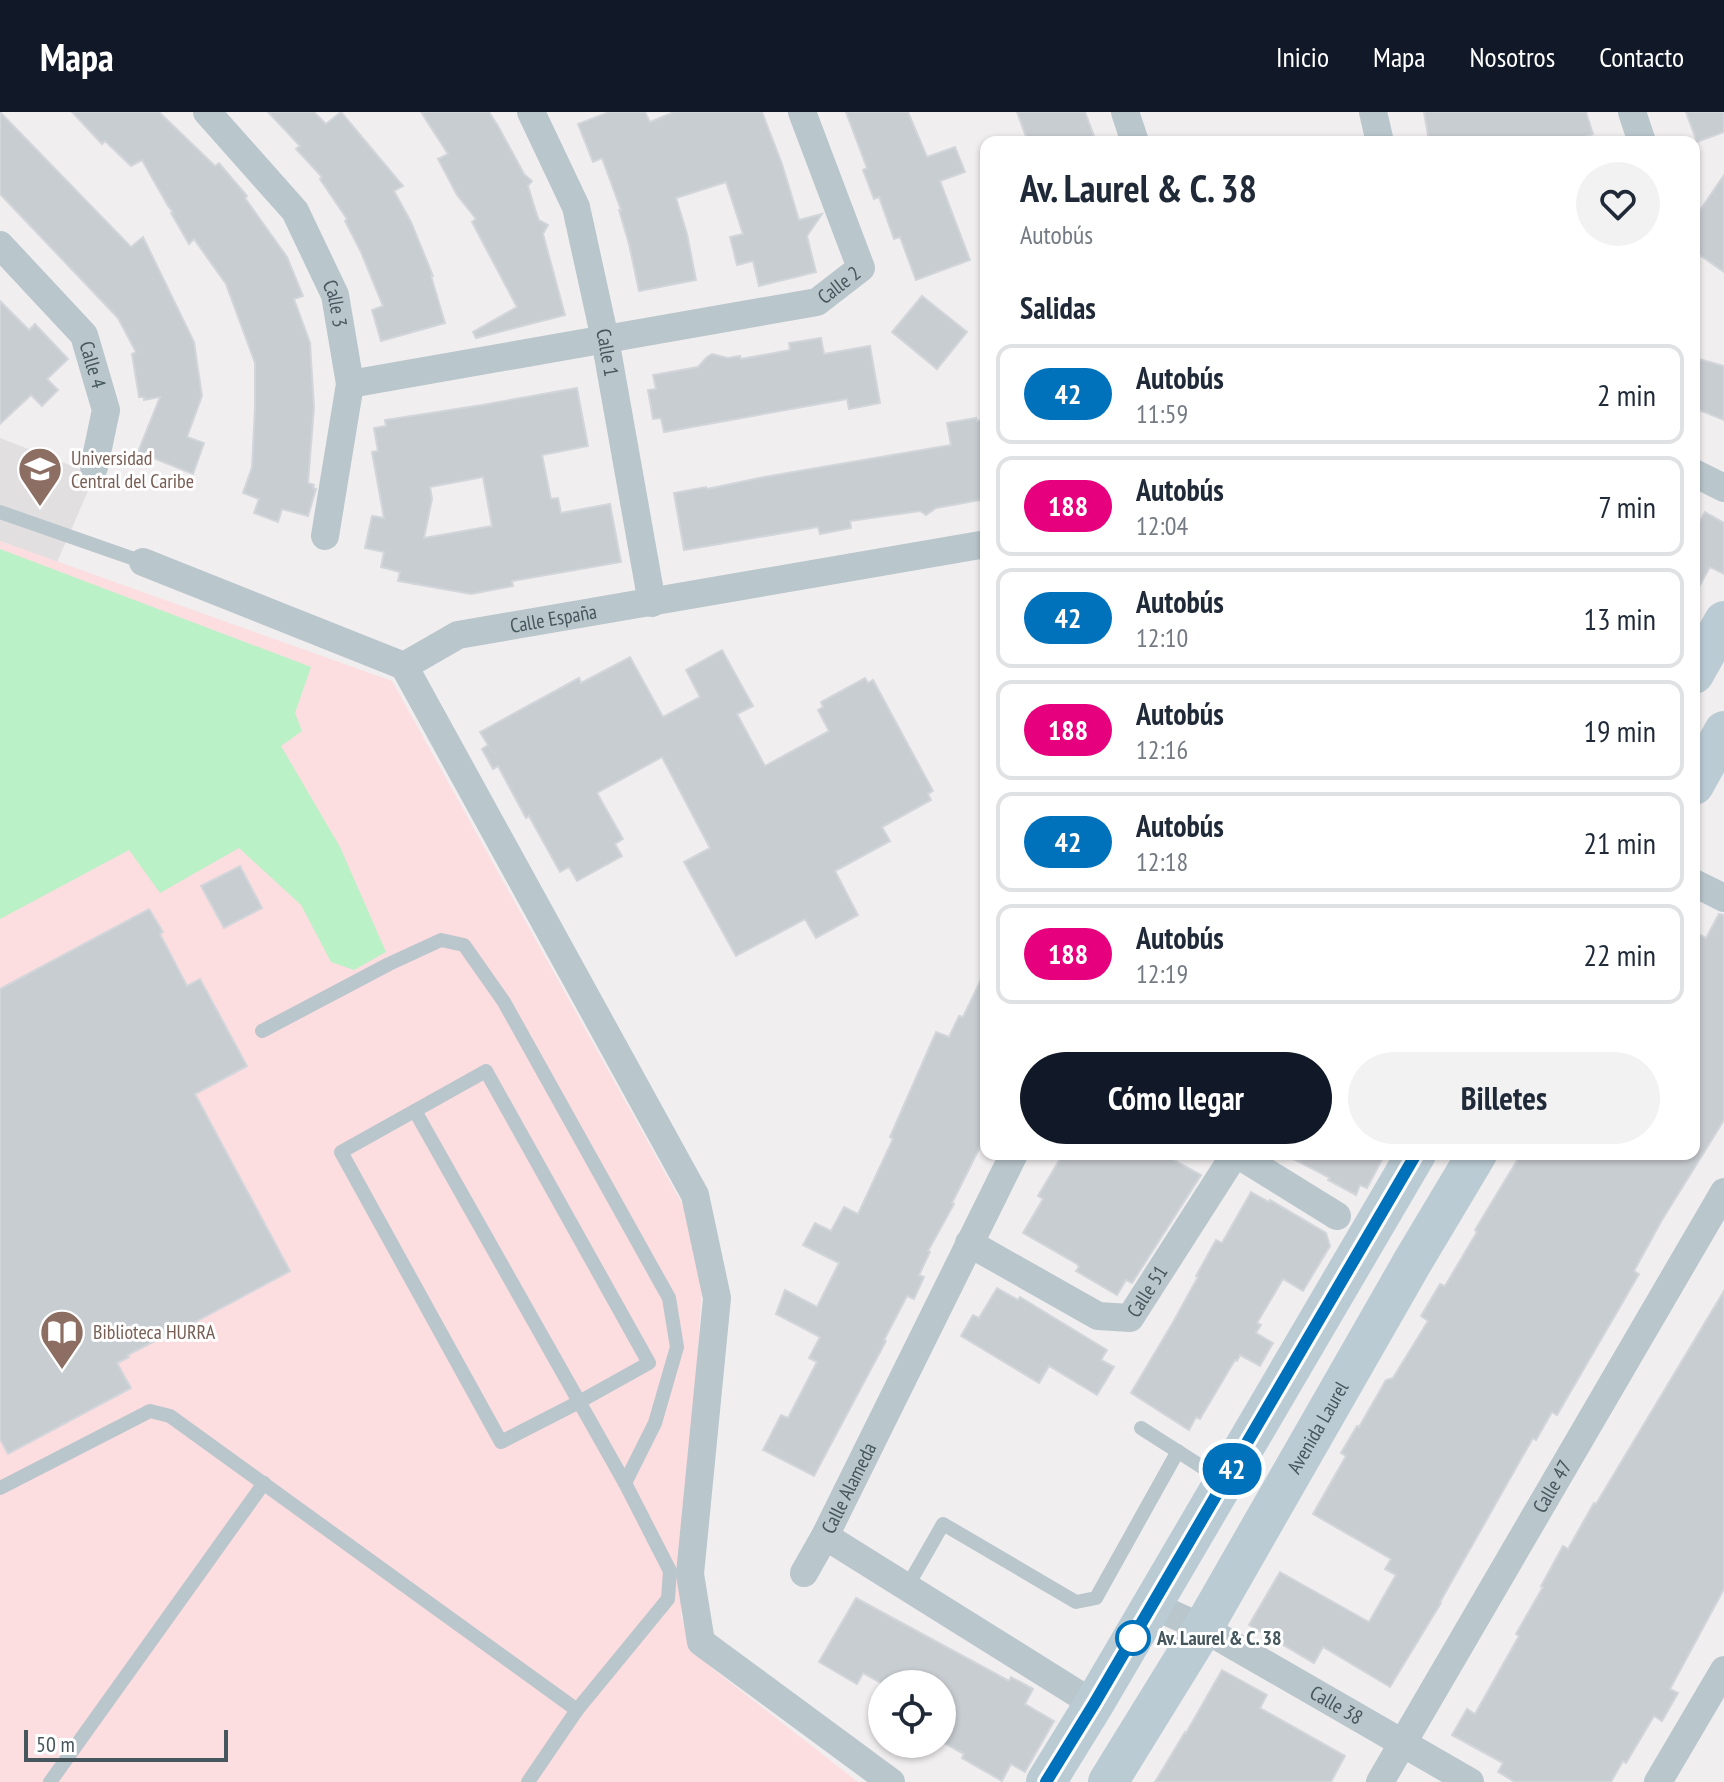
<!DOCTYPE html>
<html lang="es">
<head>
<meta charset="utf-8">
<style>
  body { margin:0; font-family:"PT Sans Narrow",sans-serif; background:#f2f2f3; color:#1f2937; height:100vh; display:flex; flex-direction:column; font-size:30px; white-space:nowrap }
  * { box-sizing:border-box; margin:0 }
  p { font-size:26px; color:#747a83 }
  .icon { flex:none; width:44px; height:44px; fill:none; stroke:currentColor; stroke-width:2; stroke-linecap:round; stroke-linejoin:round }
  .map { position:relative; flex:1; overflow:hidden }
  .drawer { position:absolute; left:980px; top:24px; width:720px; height:1024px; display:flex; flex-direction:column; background:#fff; border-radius:16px; box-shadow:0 2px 6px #0004 }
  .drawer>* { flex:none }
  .badge { padding:0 16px; border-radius:26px; font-size:28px; line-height:52px }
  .controls { position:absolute; left:868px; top:1558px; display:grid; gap:16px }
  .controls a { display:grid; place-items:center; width:88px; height:88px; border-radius:50%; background:#fff; box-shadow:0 2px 6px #0004; font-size:40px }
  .scale { position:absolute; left:24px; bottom:20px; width:204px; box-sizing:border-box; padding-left:8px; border:4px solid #45565d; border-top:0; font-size:22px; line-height:28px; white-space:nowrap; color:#45565d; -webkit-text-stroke:6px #fff; paint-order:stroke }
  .map>.badge { position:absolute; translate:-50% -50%; box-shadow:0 0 0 4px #fff }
  h2 { padding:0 40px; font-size:30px; line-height:72px }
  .round { display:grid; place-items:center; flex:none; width:84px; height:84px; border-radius:42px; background:#f2f2f3 }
  .headline { display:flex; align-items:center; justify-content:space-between; height:136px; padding:0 40px }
  h1 { font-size:38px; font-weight:600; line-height:60px }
  .primary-button { display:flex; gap:16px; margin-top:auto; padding:16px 40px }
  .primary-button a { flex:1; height:92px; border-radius:48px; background:#111827; color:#fff; font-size:32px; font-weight:600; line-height:92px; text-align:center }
  .primary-button a+a { background:#f2f2f3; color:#1f2937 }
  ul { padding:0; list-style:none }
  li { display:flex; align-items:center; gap:24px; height:100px; margin:0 16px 12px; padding:0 24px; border:4px solid #e0e1e3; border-radius:16px }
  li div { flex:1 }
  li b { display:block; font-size:30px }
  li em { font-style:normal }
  li .badge { min-width:88px; font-weight:700; text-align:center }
  header { display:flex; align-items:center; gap:48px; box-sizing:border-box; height:112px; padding:0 40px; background:#111827; color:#fff }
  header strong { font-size:38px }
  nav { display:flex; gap:44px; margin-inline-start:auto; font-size:28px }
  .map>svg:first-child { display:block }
  .education { fill:#e2dfe1 }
  .medical { fill:#fcdde0 }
  .green { fill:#baf1c6 }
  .building { fill:#c8cdd2; stroke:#d2d6db; stroke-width:2; fill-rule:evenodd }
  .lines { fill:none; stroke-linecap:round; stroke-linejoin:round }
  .lane { stroke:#b9c6cc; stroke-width:14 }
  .street { stroke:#b9c6cc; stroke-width:28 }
  .secondary { stroke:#bbcbd4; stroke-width:40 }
  .line-casing { stroke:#fff; stroke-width:18 }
  .line { stroke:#0072bc; stroke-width:12 }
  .stop-dot { fill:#fff; stroke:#0072bc; stroke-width:4 }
  .labels { text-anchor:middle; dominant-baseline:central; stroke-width:6; stroke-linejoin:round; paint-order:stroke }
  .street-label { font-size:20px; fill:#45565d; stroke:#fff }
  .education-label { font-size:20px; fill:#785e54; stroke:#fff; text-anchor:start }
  .stop-label { font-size:20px; font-weight:bold; fill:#45565d; stroke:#fff; text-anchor:start }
</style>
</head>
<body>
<header>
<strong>Mapa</strong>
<nav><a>Inicio</a><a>Mapa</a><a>Nosotros</a><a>Contacto</a></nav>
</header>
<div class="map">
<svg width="1724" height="1670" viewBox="0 0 1724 1670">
  <rect width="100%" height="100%" fill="#f1eeef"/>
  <path class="education" d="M0,326L95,363L57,450L0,429Z"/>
  <path class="medical" d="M0,429L392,569L685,1097L702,1174L681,1503L689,1533L713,1557L858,1670H0Z"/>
  <path class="green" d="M0,437L311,555L295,601L302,619L281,634L340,735L386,840L354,858L331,850L301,793L239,736L160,781L129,738L0,807Z"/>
  <g class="building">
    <path d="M0,0L131,135L143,125L194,230L202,284L187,325L204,331L193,362L138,340L160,285L144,288V285H139L132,242L136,240L118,206L0,82Z"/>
    <path d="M72,0H159L215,54L219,51L247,84L245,86L287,145L303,184L294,187L310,231L314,295L308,371L314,373L313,376L316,377L308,404L282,397L278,410L254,401L259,387L243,381L252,355L255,295V251L226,172L194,127L189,132L171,101L173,100L168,94L142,48L131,54L105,29L102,32Z"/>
    <path d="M268,0H314L326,12L341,0L403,74L394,79L411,110L433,164H431L445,211L381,229L372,198L383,194L361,140L345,109L347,107L320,67L322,65L296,37L300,34Z"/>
    <path d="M421,0H489L498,14L524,62L532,69L528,74L536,100L539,108L548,113L543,122L565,203L476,226L473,220L517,195L472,110L476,107L457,83L438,47L448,42Z"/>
    <path d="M609,0H645L650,10L674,0H762L782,52L799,108L822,102L807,124L816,160L759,174L753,149L737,153L730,125L743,122L726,70L676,86L687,122L696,168L639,179L629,132L619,98H621L602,46L593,50L578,12Z"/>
    <path d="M846,0H908L927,45L955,35L965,60L940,69L970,148L916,168L900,125L894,127L879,85L874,87L863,58L867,56Z"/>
    <path d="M1017,0H1085L1094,24L1090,25L1091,30H1028Z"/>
    <path d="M1424,0H1586L1593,22L1567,30H1429Z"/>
    <path d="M1686,0H1724V20L1697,30Z"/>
    <path d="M1724,63V160L1694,139V107Z"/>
    <path d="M922,184L967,220L937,257L892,220Z"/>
    <path d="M0,189L29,218L35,212L68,247L47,267L58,278L42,294L31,283L0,312Z"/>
    <path d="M821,226L824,242L870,234L880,291L849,297L847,287L664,320L661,306L653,307L648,278L656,277L653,263L698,255L707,245L712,242L728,246L740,244L741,247L790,238L789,231Z"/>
    <path d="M1699,247L1724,254V308L1694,296V261Z"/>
    <path d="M577,276L588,334L542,343L551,387L558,386L561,401L610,392L621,450L512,469L513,474L471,482L398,469L400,460L381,455L384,440L365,436L372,404L384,406L372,340L378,339L374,316L386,314L385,308L482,293ZM483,365L492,414L424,426L432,387L430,375Z"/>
    <path d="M976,306L977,309L986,307V387L936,396L926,403L920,399L850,409L851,416L820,422L818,415L684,438L674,381L706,375L707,377L764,365L951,333L947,311Z"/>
    <path d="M1705,400L1724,411V462L1710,455L1694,484V420Z"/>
    <path d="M722,538L753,594L737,602L765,654L829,619L818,598L823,595L821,590L865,566L868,571L873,568L933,679L928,682L931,688L882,715L890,729L835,759L858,803L816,826L805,807L736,844L684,750L710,736L662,645L597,681L623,727L615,732L622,744L577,769L569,755L560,760L529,704L526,706L498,654L493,657L482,637L488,633L480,620L579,566L581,571L630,545L663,605L700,585L686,558Z"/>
    <path d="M240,754L262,796L224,816L201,774Z"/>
    <path d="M149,797L163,820L160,822L187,874L200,867L247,954L195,982L290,1159L186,1215L185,1213L128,1243L129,1245L117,1251L131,1276L8,1342L0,1327V877Z"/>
    <path d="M1719,802L1724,803V1008L1662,1108L1634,1159L1639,1162L1557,1303L1552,1300L1536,1328L1533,1326L1440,1490L1441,1491L1390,1575L1323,1535L1314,1551L1249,1513L1280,1460L1369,1510L1396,1463L1385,1457L1391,1447L1313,1402L1346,1344L1341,1341L1357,1314L1359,1315L1386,1268L1393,1266L1428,1209L1421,1204L1440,1172L1445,1174L1477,1120L1475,1118L1521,1042H1694V819L1706,826Z"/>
    <path d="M986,857V1023L952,1091L954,1092L928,1139L930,1140L919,1163L924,1165L914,1187L907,1184L884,1228L886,1229L814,1364L763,1338L781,1303L788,1306L817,1250L809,1246L820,1225L776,1202L785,1178L817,1195L839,1151L803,1133L815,1111L831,1119L844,1095L858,1102L893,1027L890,1025L936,920L949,925L959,904L963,905Z"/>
    <path d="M1063,1042H1163L1201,1063L1132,1171L1126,1168L1117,1183L1076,1159L1079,1155L1077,1152L1023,1121L1043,1087L1038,1084Z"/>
    <path d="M1284,1042H1385L1367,1076L1360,1073L1356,1083L1328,1068L1330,1066Z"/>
    <path d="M1251,1080L1269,1090L1270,1088L1326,1121L1330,1134L1303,1179L1283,1167L1257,1211L1261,1213L1256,1221L1273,1231L1260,1254L1240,1243L1237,1249L1235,1248L1200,1307L1196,1305L1189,1318L1131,1281L1172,1212L1198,1165L1196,1164L1216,1128L1222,1131Z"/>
    <path d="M997,1176L1018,1188L1020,1185L1107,1238L1101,1248L1114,1255L1097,1283L1049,1254L1039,1271L961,1224L973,1203L979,1206Z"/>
    <path d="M1724,1179V1477L1670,1577L1678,1581L1662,1609L1654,1604L1626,1651L1623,1649L1611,1670H1515L1498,1660L1503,1651L1452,1623L1467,1597L1475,1602L1519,1524L1516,1522L1543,1475L1541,1474L1563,1434L1568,1437L1594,1391L1596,1392Z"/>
    <path d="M856,1486L1009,1569L1011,1565L1033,1577L1025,1592L1054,1609L1025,1660L1011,1652L1002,1669L962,1646L964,1642L942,1630V1572H883L863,1561L857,1572L819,1550Z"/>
    <path d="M1222,1558L1267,1583L1260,1596L1345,1644L1331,1670H1155L1185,1620L1186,1621Z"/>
  </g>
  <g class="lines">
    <g class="lane">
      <path d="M0,400L143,450"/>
      <path d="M262,919L389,852L441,828L464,833L504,890L669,1186L677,1235L655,1311L625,1371L670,1459L668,1487L577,1598L528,1670"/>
      <path d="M486,959L649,1251L579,1290L501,1330L341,1040Z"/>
      <path d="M415,999L625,1371"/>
      <path d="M1141,1316L1221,1367"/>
      <path d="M0,1376L150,1299L170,1304L577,1598"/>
      <path d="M907,1475L943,1412L1076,1490L1096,1486L1178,1339"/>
      <path d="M50,1670L264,1371"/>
    </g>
    <g class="street">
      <path id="s1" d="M207,0L295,99L335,183L350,272L325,424"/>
      <path id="s2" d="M531,0L576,95L605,227L652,491"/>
      <path d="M1125,0L1135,30"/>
      <path d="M1373,0L1380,30"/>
      <path d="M1632,0L1642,30"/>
      <path id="s3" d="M0,133L84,223L106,298L94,355"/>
      <path id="s4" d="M350,272L817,190L861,156L802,0"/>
      <path d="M1694,361L1724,376"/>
      <path id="s5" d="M143,450L404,554L458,523L986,432"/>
      <path d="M404,554L695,1083L717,1186L690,1462L701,1530L891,1670"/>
      <path d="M1694,771L1724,786"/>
      <path d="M1237,1042L1337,1104"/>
      <path id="s6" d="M969,1131L1098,1204L1130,1206L1235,1042"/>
      <path d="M825,1424L1094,1592"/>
      <path id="s7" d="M804,1461L825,1424L1014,1042"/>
      <path id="s8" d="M1152,1493L1203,1516L1470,1670"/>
      <path id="s9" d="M1380,1670L1724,1080"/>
      <path d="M1658,1670L1724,1558"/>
    </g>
    <g class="secondary">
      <path d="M1694,562L1724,509"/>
      <path d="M1694,673L1724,619"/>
      <path d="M1046,1670L1094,1592L1416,1042"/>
      <path id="s10" d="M1108,1670L1203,1516L1413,1149L1477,1042"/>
    </g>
  </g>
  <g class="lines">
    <g class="line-casing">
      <path id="line" d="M1046,1670L1094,1592L1416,1042"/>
    </g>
    <use href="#line" class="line"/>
  </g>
  <defs>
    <g id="university-pin" transform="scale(2.3)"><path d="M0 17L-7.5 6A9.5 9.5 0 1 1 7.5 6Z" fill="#8d6e63" stroke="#fff"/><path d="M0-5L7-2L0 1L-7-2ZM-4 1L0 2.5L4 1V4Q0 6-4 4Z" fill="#fff"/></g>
    <g id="library-pin" transform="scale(2.3)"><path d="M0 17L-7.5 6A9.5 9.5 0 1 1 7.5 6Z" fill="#8d6e63" stroke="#fff"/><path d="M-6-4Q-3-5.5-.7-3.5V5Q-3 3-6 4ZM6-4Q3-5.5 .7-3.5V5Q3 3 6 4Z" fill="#fff"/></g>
  </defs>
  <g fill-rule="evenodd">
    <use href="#university-pin" x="40" y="357"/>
    <use href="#library-pin" x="62" y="1220"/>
  </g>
  <circle class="stop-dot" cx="1133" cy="1526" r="16"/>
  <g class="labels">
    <g class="street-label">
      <text stroke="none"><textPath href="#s4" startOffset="502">Calle 2</textPath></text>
      <text stroke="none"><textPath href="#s1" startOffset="234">Calle 3</textPath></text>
      <text stroke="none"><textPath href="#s2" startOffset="254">Calle 1</textPath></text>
      <text stroke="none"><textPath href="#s3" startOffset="154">Calle 4</textPath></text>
      <text stroke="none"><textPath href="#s5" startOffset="440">Calle España</textPath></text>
      <text stroke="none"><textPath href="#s6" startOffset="212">Calle 51</textPath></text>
      <text stroke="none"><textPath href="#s10" startOffset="412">Avenida Laurel</textPath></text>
      <text stroke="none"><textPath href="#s7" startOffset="96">Calle Alameda</textPath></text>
      <text stroke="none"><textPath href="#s9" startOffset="342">Calle 47</textPath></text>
      <text stroke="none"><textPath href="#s8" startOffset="210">Calle 38</textPath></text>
    </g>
    <g class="education-label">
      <text x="71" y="346">Universidad<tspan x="71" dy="23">Central del Caribe</tspan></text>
      <text x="93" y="1220">Biblioteca HURRA</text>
    </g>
    <g class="stop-label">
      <text x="1157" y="1526">Av. Laurel &amp; C. 38</text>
    </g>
  </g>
</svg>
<div class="controls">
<a><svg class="icon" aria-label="locate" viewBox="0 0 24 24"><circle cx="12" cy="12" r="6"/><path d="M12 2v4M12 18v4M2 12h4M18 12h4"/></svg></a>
</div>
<div class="scale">50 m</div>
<b class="badge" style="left:1232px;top:1357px;background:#0072bc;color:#fff">42</b>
<section class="drawer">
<div class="headline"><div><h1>Av. Laurel &amp; C. 38</h1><p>Autobús</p></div><a class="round"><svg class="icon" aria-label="heart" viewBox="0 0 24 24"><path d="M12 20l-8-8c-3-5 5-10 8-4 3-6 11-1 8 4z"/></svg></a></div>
<h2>Salidas</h2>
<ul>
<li><span class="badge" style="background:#0072bc;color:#fff">42</span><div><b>Autobús</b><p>11:59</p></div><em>2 min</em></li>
<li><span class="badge" style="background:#e6007e;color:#fff">188</span><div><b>Autobús</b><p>12:04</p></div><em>7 min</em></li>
<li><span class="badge" style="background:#0072bc;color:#fff">42</span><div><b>Autobús</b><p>12:10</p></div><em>13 min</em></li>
<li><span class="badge" style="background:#e6007e;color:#fff">188</span><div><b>Autobús</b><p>12:16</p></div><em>19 min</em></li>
<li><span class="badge" style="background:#0072bc;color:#fff">42</span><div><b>Autobús</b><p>12:18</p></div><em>21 min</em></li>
<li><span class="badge" style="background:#e6007e;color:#fff">188</span><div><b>Autobús</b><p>12:19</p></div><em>22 min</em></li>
</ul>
<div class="primary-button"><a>Cómo llegar</a><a>Billetes</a></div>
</section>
</div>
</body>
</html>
